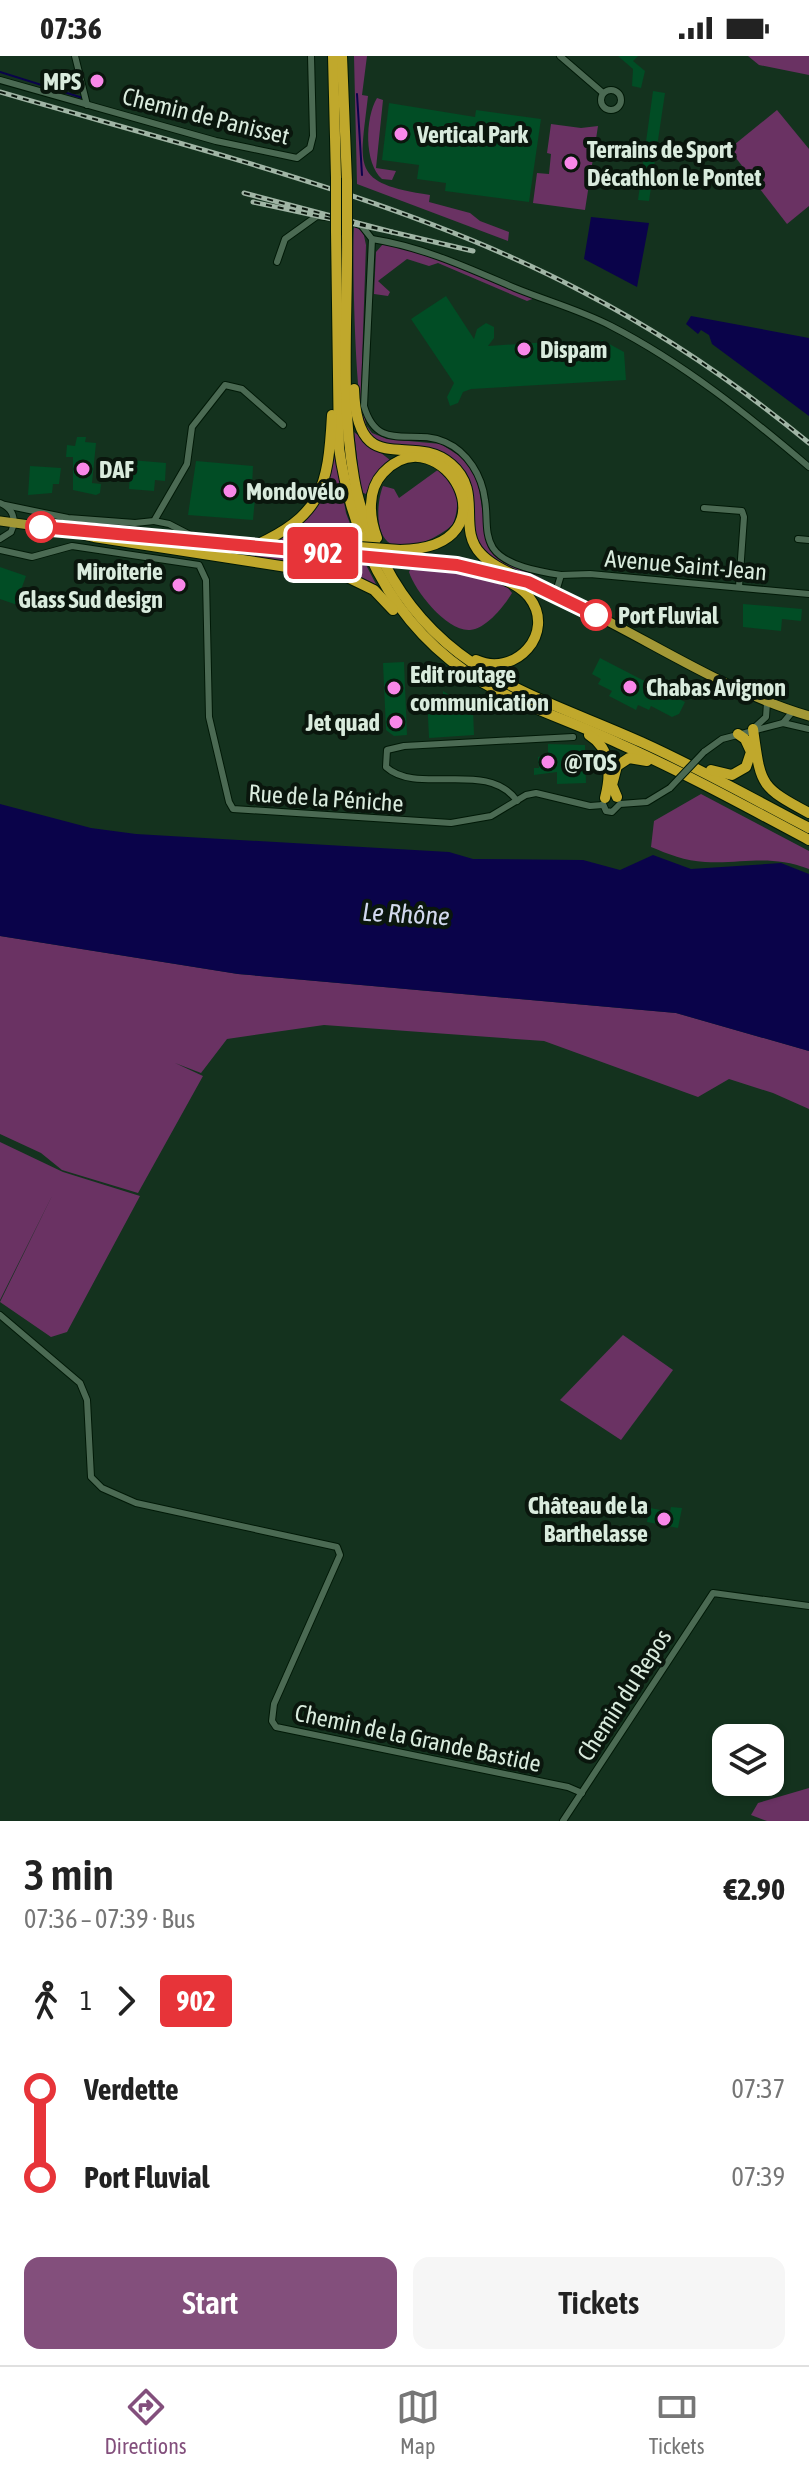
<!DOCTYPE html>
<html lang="en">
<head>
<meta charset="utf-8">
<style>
  body { margin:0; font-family:"Asap Condensed",sans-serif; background:#f6f6f6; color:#222; height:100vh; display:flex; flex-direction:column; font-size:30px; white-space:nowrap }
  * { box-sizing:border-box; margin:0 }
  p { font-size:26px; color:#767676 }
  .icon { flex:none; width:44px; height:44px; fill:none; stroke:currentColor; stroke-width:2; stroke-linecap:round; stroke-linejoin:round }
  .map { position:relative; height:1765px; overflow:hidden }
  .side { display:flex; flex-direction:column; background:#fff; flex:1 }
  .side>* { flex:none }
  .badge { padding:0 16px; border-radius:6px; font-size:28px; line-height:52px }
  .buttons { position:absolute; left:712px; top:1668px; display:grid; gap:16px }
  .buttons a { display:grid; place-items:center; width:72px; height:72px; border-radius:16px; background:#fff; box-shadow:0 2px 6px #0004; font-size:40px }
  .map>.badge { position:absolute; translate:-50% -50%; box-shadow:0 0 0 4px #fff }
  .legs { display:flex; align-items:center; gap:12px; height:88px; padding:0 24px; font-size:26px }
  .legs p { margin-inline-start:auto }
  .head { display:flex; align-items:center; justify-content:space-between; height:136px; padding:0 24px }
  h1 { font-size:44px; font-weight:600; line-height:60px }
  .cta { display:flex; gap:16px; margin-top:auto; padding:16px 24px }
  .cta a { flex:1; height:92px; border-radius:16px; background:#834f7c; color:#fff; font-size:32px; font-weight:600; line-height:92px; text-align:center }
  .cta a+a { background:#f6f6f6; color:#222 }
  ul { padding:0 24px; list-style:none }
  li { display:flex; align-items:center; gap:28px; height:88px; font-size:30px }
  li i { display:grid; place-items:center; width:12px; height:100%; margin:0 10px; background:currentColor }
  li i::after { content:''; width:20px; height:20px; margin:-10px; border:6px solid; border-radius:50%; background:#fff }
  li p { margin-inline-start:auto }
  li:first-child i { background:linear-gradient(#0000 50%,currentColor 0) }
  li:last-child i { background:linear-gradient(currentColor 50%,#0000 0) }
  .status { display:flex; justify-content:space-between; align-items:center; height:56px; padding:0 40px; background:#fff; direction:ltr }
  .status svg { height:22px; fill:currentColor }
  .menu { display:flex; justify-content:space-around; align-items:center; height:112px; border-top:2px solid #e0e0e0; background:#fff; font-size:22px; color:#767676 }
  .menu a { display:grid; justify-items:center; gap:4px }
  .menu .selected { color:#834f7c }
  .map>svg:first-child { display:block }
  .green { fill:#6a3263 }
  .water { fill:#0a034a }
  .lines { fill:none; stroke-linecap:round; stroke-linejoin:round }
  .stream { stroke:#0a034a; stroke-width:2 }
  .building { fill:#014d25 }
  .minor-casing { stroke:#001907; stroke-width:8 }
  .primary-casing { stroke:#001907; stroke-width:11 }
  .trunk-casing { stroke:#001907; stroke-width:12 }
  .minor { stroke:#4b6a53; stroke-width:6 }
  .primary { stroke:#a39836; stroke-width:9 }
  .trunk { stroke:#c0a82c; stroke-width:10 }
  .rail-casing { stroke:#a0b5a5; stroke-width:5 }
  .rail { stroke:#0a160d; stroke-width:2; stroke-dasharray:6; stroke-linecap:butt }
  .minor-bridge-casing { stroke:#001907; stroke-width:8; stroke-linecap:butt }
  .primary-bridge-casing { stroke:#001907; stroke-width:11; stroke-linecap:butt }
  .trunk-bridge-casing { stroke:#001907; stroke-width:12; stroke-linecap:butt }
  .minor-bridge { stroke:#4b6a53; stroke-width:6 }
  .primary-bridge { stroke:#a39836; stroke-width:9 }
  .trunk-bridge { stroke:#c0a82c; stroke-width:10 }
  .line-1-casing { stroke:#fff; stroke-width:18 }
  .line-1 { stroke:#e73439; stroke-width:12 }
  .poi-dot { fill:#f987e9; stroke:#0a160d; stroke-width:3 }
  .stop-1-dot { fill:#fff; stroke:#e73439; stroke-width:4 }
  .labels { text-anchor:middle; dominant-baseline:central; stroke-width:8; stroke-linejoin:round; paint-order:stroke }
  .poi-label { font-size:24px; font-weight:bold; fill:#d9ebdd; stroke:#0a160d; text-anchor:start }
  .street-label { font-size:24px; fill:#d9ebdd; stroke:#0a160d }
  .stop-label { font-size:24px; font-weight:bold; fill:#d9ebdd; stroke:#0a160d; text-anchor:start }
  .water-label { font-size:26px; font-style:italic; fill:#d2d9ee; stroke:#0a160d }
</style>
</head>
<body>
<div class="status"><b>07:36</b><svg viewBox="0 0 49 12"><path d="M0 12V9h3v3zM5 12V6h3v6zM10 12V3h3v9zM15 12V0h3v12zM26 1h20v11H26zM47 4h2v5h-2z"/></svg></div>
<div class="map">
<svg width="809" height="1765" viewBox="0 0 809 1765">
  <rect width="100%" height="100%" fill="#14321e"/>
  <g class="green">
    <path d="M354,0H367L362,39L368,40C360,112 350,127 430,139L429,146L470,157L480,165L509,176L508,185L357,128Z"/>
    <path d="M748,0H809V19L759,9Z"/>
    <path d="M377,42L383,44L376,112L396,115L392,124L382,123C364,107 365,62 377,42Z"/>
    <path d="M777,54L809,93V150L787,168L729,93Z"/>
    <path d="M551,68L581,72L598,70L585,154L533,147L537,117L549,118L551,98L547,97Z"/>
    <path d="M354,171L363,175L366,189L361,336L366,369L372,377L387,383L441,388L467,405L478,427L488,490L503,506L544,523C515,513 475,506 473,470C472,451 475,438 467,420C442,411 380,396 366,374C355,357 352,198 354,171Z"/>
    <path d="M383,188L430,199L535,242L527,245L438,207L429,210L407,203L378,225L390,236L388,240L374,238L376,196Z"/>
    <path d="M354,376L390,404L374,420L366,438L361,436Z"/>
    <path d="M332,396H335L346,457L357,486L280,484L313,456Z"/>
    <path d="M439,413C458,426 461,447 453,468C442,480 407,497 391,488C374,479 377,445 383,430L394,433L399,442Z"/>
    <path d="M206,493L365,507L378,532L352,517Z"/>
    <path d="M413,508L504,527L512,537C504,550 487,572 470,574C447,576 415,535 409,516Z"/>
    <path d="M701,738L809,795V813C769,798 745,808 705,806C685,805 668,798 651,791L654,765Z"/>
    <path d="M0,880L238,918L676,957L809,995V1053L773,1037L729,1023L698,1041L544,985L324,969L227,983L201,1017L175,1007L203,1020L138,1137L62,1114L41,1097L0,1078Z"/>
    <path d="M0,1086L63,1116L140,1140L67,1276L51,1281L0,1246L53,1138L0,1244Z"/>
    <path d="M623,1279L673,1314L621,1384L560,1344Z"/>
    <path d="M809,1732V1765H767L751,1759L758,1747Z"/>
  </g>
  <g class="water">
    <path d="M591,161L649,167L637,231L584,203Z"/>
    <path d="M691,260L809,282V360L712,288L709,279L701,274L698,278L686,268Z"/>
    <path d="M0,748L91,772L136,778L449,796L473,803L583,804L620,814L653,799L691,813L781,807L809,818V995L676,957L238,918L0,880Z"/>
  </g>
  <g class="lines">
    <g class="stream">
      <path d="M0,16L83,42"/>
      <path d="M357,38L362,119"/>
    </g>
  </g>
  <g class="building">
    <path d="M618,0H638L633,5L645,15L641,32L632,30L633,13Z"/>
    <path d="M653,35L665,37L649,145L638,144Z"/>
    <path d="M389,47L475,61L476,54L541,63L529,146L445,135L446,127L417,123L419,109L382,104Z"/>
    <path d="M446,240L474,283L477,273L486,267L494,271V282L488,290L563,285L564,290L599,287L602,284L624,296L626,324L471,333L463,336L458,347L450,350L447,341L454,327L411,263Z"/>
    <path d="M77,381H86L85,386L96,387L92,427L101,428L100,437L96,439L73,434V401H66L67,389L75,390Z"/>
    <path d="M131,404L166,407L165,425L155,424L154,435L129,433Z"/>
    <path d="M196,405L253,410L252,431H256L253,464L188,459Z"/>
    <path d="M30,410L61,412L59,428H53L52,437L28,439Z"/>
    <path d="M0,511L26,520L21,534L31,537L26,552L0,543Z"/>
    <path d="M743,548L802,553L801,565L782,563L781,575L743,571Z"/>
    <path d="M600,602L685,646L679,658L672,661L651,650L649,654L638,649L636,654L609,640L612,635L598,628L601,623L592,618Z"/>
    <path d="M404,606L407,679L394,680L386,674L383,607Z"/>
    <path d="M443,635L473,654L474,679L429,682L427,640L443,639Z"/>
    <path d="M548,688L585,689L586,727L557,728V716L534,719V712H539L538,701L548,699Z"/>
    <path d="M641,1450L670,1456L671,1451L682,1452L678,1472L647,1466L648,1460L639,1459Z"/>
  </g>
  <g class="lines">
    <g class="minor-casing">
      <g id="minor">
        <path d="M75,0L87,49"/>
        <path d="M560,0L603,37"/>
        <path d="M0,24L216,85L297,102L310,92L313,80L311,0"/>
        <circle cx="611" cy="44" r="10"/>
        <path d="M346,165L361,169L372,183C423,191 468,212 515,232C547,245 580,254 611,270C683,307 748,359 809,411"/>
        <path d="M372,183L364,350C378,398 412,371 445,386C468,396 482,420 485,444C488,460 484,478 493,492C505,510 541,516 561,519"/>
        <path d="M277,206L285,183L317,160L335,162"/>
        <path d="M0,447C13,452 17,464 11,476L0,483"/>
        <path d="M5,449L68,462L135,467L154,465L187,408L192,371L225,329L242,333L283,369"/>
        <path d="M704,452L742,455L744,461L739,531"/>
        <path d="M154,465L169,468L196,482"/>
        <path d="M798,483L809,484"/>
        <path d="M0,494L32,501L72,490L199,509L206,524L209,661L229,746L233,753L451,767L491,760L526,739L536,737L590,750L603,749"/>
        <path d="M555,539L561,519L590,518L809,538"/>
        <path d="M783,667L809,673"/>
        <path d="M753,673L766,661L767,647"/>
        <path d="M704,696L722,683L783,667L793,655"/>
        <path d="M517,745C488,703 418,740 386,711L387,694L404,690L573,681"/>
        <path d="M603,748L606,755L612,756L620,748L647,746L670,732"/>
        <path d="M0,1259L80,1327L87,1344L91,1421L102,1432L136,1447L337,1491L340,1499L274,1648L272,1665L276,1671L568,1731L582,1737"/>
        <path d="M563,1765L713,1537L809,1550"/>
      </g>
    </g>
    <g class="primary-casing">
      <g id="primary">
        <path d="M0,465L66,474"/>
        <path d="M85,475L349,499"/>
        <path d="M404,503L490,515"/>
        <path d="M524,524C543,531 561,542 580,551C656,588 727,636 809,660"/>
      </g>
    </g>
    <g class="trunk-casing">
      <g id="trunk">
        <path d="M333,0L336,122"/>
        <path d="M342,0L347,126"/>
        <path d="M336,175L339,392C354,496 402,585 498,635C537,655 580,669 620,688C685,717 747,751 809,784"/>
        <path d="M347,179C348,258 340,343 354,422C359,452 370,479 384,507C441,618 536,639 641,686C699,712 753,743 809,772"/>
        <path d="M354,333C357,427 412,374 451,408C484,436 456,472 481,498C493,511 513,518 528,526"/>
        <path d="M59,473L94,481L345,520L374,534L393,554"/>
        <path d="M377,482C369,461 367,434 383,417C440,355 522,492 400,494"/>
        <path d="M252,491C322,460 328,432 332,359"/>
        <path d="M292,494L309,489L345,490"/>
        <path d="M476,604C515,622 557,577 529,541C519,528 499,522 485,514"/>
        <path d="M753,673C761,728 758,730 809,757"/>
        <path d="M589,679C612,693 611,719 605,742"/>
        <path d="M711,714L732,719L746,711L751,696L745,683L738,678"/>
        <path d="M617,741L612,729L617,710L629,702L647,705"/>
      </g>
    </g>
    <use href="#minor" class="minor"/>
    <use href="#primary" class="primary"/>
    <use href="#trunk" class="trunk"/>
    <g class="rail-casing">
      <g id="rail">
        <path d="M0,36C191,92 407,143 583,236C662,277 740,330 809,387"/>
        <path d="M244,137L392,176L253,146"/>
        <path d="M392,176L473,195"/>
      </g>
    </g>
    <use href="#rail" class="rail"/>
    <g class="minor-bridge-casing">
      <path id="minor-bridge" d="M670,732L704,696"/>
    </g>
    <g class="primary-bridge-casing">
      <path id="primary-bridge" d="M349,499L404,503"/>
    </g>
    <g class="trunk-bridge-casing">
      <g id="trunk-bridge">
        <path d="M336,122V175"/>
        <path d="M347,179V126"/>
        <path d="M345,490L400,494"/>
      </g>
    </g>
    <use href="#minor-bridge" class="minor-bridge"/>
    <use href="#primary-bridge" class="primary-bridge"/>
    <use href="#trunk-bridge" class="trunk-bridge"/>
  </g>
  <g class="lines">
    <g class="line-1-casing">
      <path id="line-1" d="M41,471L457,509L528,526L596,559"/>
    </g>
    <use href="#line-1" class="line-1"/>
  </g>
  <g class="poi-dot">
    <circle cx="97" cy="25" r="8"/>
    <circle cx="401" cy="78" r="8"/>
    <circle cx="571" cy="107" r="8"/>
    <circle cx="524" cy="293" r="8"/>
    <circle cx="83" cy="413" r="8"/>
    <circle cx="230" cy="435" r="8"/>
    <circle cx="179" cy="529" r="8"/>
    <circle cx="630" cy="631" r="8"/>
    <circle cx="394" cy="632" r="8"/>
    <circle cx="396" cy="666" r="8"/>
    <circle cx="548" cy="706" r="8"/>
    <circle cx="664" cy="1463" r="8"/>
  </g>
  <g class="stop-1-dot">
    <circle cx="41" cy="471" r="14"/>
    <circle cx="596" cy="559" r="14"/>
  </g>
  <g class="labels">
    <g class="poi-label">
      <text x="81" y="25" text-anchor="end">MPS</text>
      <text x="417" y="78">Vertical Park</text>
      <text x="587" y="93">Terrains de Sport<tspan x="587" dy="28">Décathlon le Pontet</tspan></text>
      <text x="540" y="293">Dispam</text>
      <text x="99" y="413">DAF</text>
      <text x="246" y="435">Mondovélo</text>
      <text x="163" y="515" text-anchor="end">Miroiterie<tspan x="163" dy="28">Glass Sud design</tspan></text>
      <text x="410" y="618">Edit routage<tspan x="410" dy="28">communication</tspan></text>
      <text x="646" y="631">Chabas Avignon</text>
      <text x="380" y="666" text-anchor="end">Jet quad</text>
      <text x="564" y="706">@TOS</text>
      <text x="648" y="1449" text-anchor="end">Château de la<tspan x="648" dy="28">Barthelasse</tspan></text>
    </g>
    <g class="street-label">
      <text transform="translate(206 60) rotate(14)">Chemin de Panisset</text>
      <text transform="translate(686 509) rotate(5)">Avenue Saint-Jean</text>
      <text transform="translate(326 742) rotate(4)">Rue de la Péniche</text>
      <text transform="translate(624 1639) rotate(-57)">Chemin du Repos</text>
      <text transform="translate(418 1682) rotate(12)">Chemin de la Grande Bastide</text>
    </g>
    <g class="stop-label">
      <text x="618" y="559">Port Fluvial</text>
    </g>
    <g class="water-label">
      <text transform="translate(406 858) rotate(3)">Le Rhône</text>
    </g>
  </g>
</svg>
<div class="buttons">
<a><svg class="icon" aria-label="layers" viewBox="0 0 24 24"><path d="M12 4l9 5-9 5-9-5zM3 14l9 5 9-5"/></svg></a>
</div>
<b class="badge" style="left:323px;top:497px;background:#e73439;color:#fff">902</b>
</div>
<section class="side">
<div class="head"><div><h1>3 min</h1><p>07:36 – 07:39 · Bus</p></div><b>€2.90</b></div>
<div class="legs"><svg class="icon" aria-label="walk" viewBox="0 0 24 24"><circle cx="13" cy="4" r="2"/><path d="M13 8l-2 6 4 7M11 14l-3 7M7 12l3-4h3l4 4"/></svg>1<svg class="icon" aria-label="forward" viewBox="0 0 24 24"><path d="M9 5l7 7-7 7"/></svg><b class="badge" style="background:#e73439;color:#fff">902</b></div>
<ul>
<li><i style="color:#e73439"></i><b>Verdette</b><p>07:37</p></li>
<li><i style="color:#e73439"></i><b>Port Fluvial</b><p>07:39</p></li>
</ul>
<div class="cta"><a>Start</a><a>Tickets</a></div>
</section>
<nav class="menu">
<a class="selected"><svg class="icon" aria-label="directions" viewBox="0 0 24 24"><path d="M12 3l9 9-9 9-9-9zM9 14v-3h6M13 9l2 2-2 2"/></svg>Directions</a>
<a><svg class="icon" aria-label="map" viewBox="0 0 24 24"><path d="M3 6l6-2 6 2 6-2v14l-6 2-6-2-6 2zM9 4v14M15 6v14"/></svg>Map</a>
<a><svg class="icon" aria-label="tickets" viewBox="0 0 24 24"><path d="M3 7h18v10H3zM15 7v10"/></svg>Tickets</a>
</nav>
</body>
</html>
